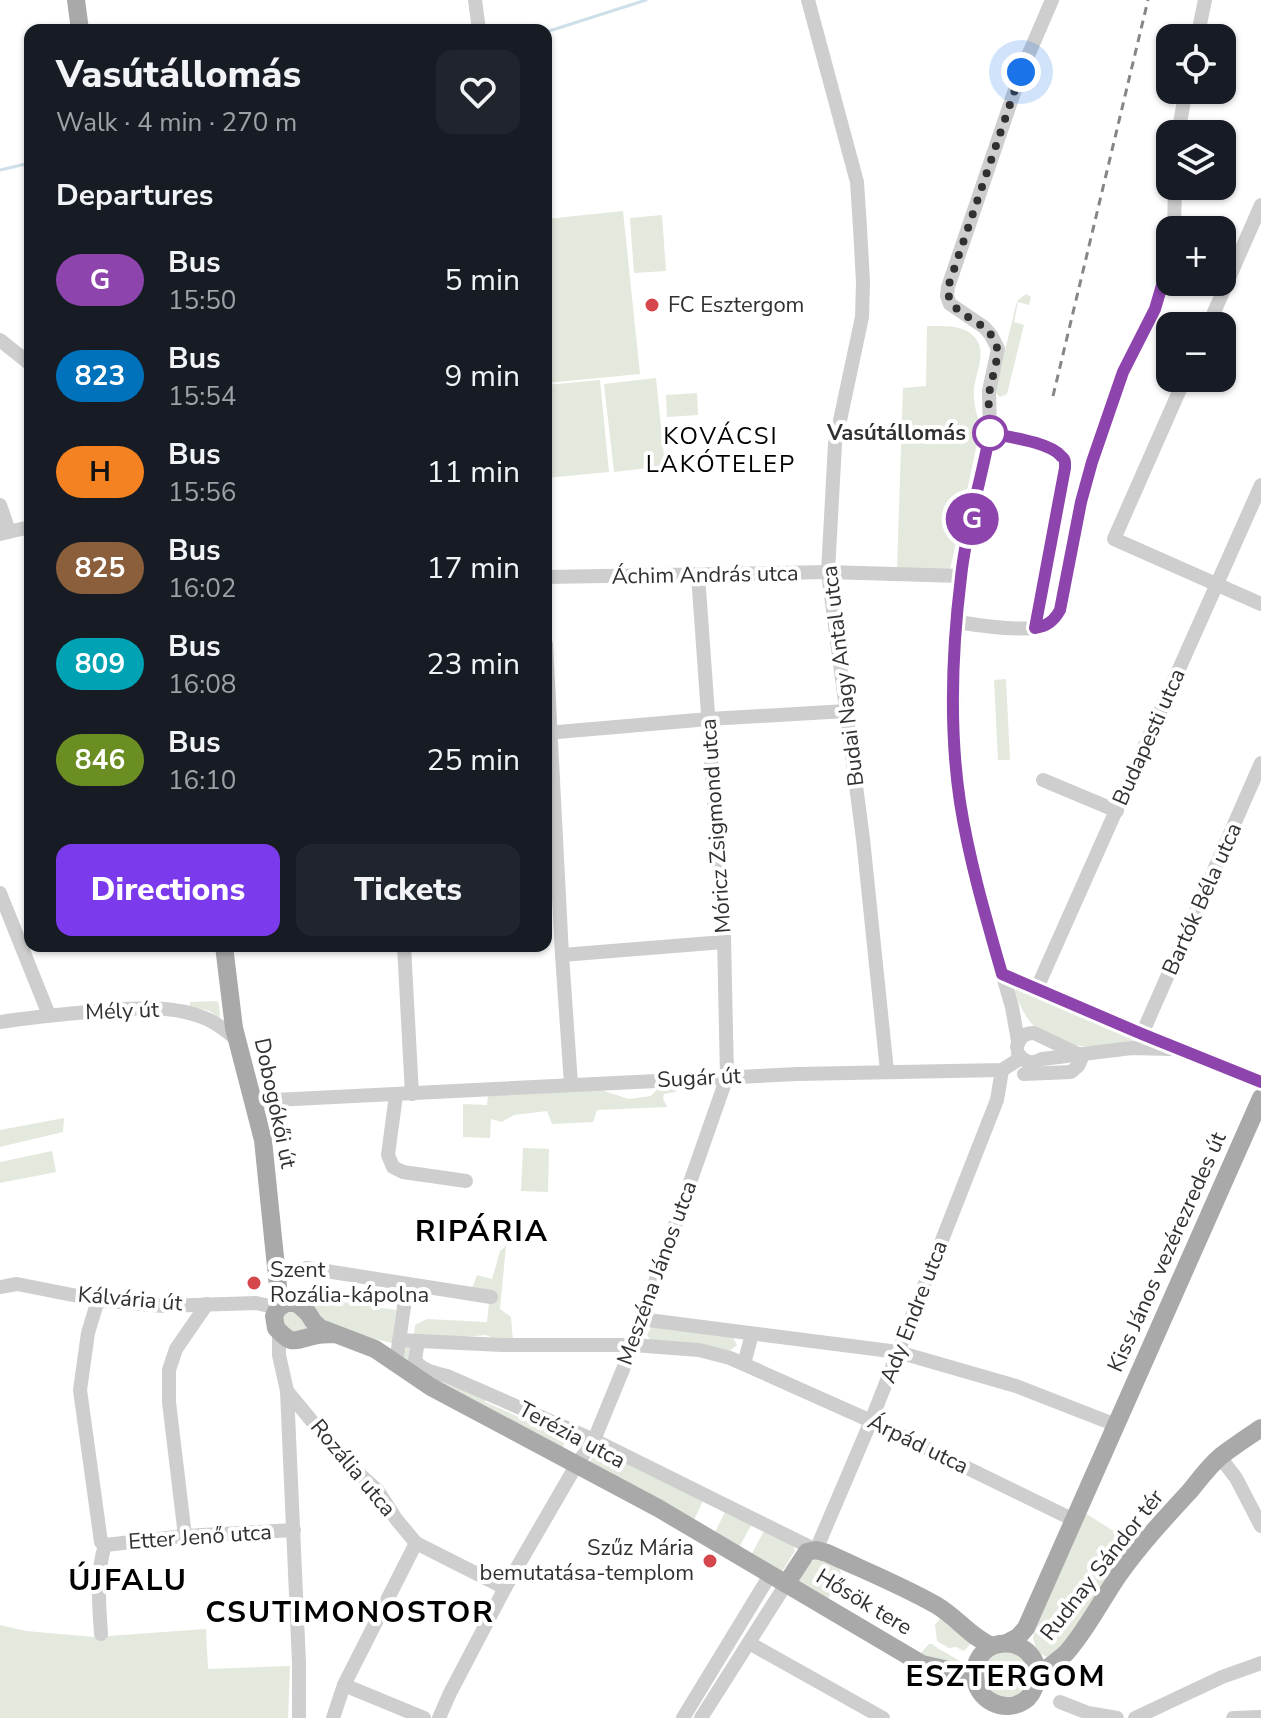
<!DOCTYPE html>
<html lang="en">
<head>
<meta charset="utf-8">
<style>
  body { margin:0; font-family:"Nunito Sans",sans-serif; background:#20242c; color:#f1f3f6; height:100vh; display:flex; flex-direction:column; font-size:30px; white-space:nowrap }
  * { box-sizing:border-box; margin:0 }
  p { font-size:26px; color:#9ea1a6 }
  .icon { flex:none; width:44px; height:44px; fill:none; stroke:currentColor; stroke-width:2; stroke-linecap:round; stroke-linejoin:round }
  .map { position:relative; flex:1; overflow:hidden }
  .sheet { position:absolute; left:24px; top:24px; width:528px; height:928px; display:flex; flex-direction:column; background:#171b24; border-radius:16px; box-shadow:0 2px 6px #0004 }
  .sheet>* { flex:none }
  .badge { padding:0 16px; border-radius:26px; font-size:28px; line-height:52px }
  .controls { position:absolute; left:1156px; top:24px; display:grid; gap:16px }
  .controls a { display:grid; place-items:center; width:80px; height:80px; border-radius:16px; background:#171b24; box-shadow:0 2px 6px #0004; font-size:40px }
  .you { position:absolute; width:40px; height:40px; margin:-20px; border:6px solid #fff; border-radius:50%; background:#1a73e8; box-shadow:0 0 0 12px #1a73e833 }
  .map>.badge { position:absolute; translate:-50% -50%; box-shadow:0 0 0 4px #fff }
  h2 { padding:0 32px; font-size:30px; line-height:72px }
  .round { display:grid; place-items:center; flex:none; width:84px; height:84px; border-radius:16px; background:#20242c }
  .head { display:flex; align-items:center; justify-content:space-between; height:136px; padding:0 32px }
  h1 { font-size:38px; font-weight:800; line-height:60px }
  .primary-button { display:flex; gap:16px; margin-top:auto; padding:16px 32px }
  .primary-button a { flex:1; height:92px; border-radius:16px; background:#7c3aed; color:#fff; font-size:32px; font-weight:800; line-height:92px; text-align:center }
  .primary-button a+a { background:#20242c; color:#f1f3f6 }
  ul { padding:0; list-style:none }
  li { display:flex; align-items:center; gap:24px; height:96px; padding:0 32px }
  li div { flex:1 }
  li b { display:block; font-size:30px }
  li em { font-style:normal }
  li .badge { min-width:88px; font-weight:700; text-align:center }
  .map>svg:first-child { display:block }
  .green { fill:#e4e9de }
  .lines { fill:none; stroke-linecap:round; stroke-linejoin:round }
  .stream { stroke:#cfdfea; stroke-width:3 }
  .minor { stroke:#cecece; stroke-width:14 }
  .major { stroke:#a9a9a9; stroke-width:18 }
  .rail { stroke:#868686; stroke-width:3; stroke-dasharray:8 6; stroke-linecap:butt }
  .line-casing { stroke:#fff; stroke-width:18 }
  .line { stroke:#8e44ad; stroke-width:12 }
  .walk { stroke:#313131; stroke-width:8; stroke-dasharray:0 14.4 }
  .poi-dot { fill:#d5464d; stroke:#fff; stroke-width:3 }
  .stop-dot { fill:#fff; stroke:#8e44ad; stroke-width:4 }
  .labels { text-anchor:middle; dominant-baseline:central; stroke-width:8; stroke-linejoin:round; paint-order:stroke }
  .poi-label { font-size:22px; fill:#313131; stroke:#fff; text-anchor:start }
  .stop-label { font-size:22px; font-weight:bold; fill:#313131; stroke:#fff; text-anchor:end }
  .street-label { font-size:22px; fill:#313131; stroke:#fff }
  .neighbourhood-label { font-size:24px; letter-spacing:2px; fill:#000; stroke:#fff }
  .district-label { font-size:30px; font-weight:bold; letter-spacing:2px; fill:#000; stroke:#fff }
</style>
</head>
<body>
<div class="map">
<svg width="1261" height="1718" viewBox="0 0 1261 1718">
  <rect width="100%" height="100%" fill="#fff"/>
  <g class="green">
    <path d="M623,211L640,374L546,383V219Z"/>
    <path d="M662,215L666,271L634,273L630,218Z"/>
    <path d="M1026,294L1031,297L1029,305L1018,302L1014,322L1024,325L1007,394L1000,397L995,392L1016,305L1018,300Z"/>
    <path d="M927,326C938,326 955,325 965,330C991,343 977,368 974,388C973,400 976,415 981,425L950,570L897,568L903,388L926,386Z"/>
    <path d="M656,378L665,466L614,472L604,384Z"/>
    <path d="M600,380L609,472L546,478V385Z"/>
    <path d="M697,393L698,415L667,417L666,395Z"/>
    <path d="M1006,679L1010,760H998L994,680Z"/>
    <path d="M1013,988L1125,1035L1137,1039C1126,1047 1088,1049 1075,1045C1066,1043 1040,1032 1034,1026C1026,1019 1016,998 1013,988Z"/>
    <path d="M217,1001L219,1004L220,1019L210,1011L190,1007V1002Z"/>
    <path d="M661,1085H676V1092L664,1094L663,1098L667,1107L597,1110L593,1122L552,1124L547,1111L514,1115L502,1122L491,1119L490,1138L463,1137V1104L487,1105L488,1095L601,1090L629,1099L651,1096Z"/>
    <path d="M64,1118L63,1132L0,1147V1130Z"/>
    <path d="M523,1148L549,1149L548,1192L521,1191Z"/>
    <path d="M52,1151L56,1172L0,1183V1162Z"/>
    <path d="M506,1246L500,1309L511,1317L513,1341L497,1340L486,1335L452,1338L414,1335L415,1325L427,1319L487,1322L489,1303L471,1291L477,1275L492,1279L500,1251Z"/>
    <path d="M297,1295L396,1310L392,1343L320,1325Z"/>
    <path d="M287,1306L310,1326L297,1339L276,1318Z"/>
    <path d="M653,1324L731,1334L737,1345L730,1351L697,1345L652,1343L647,1335Z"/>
    <path d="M405,1346H412L413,1360L486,1399L485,1402L566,1438L562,1451L401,1362Z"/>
    <path d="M599,1449L703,1501L692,1524L588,1464Z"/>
    <path d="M726,1510L752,1524L738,1549L714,1534Z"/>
    <path d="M1085,1513L1131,1542L1073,1632L1054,1653L1047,1657L1037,1652L1033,1638L1040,1613Z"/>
    <path d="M764,1531L793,1545L795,1551L781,1573L750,1557Z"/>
    <path d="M817,1558L839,1568L841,1572L829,1597L825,1599L797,1582L808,1564Z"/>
    <path d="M941,1617L972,1642L964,1651L956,1647L949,1648L937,1641L935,1625Z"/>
    <path d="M0,1625L26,1631L94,1637L206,1629L208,1669L290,1666L288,1718H0Z"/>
    <path d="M929,1644H932L939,1649L960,1661L957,1669L920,1654Z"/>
    <path d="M1004,1651L1020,1655L1031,1667L1027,1691L1005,1702L984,1689C984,1665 981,1661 1004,1651Z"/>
  </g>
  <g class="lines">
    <g class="stream">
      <path d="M546,32L646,0"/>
      <path d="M0,170L30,163"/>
    </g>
    <g class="minor">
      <path d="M475,0L479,30"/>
      <path d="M808,0L857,182L860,228L863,282L862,317L835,444L828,572L863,839L887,1071"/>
      <path d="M1197,38L1205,0"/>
      <path d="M1178,134L1186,90"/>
      <path d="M1174,230L1175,186"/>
      <path d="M1208,326L1261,205"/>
      <path d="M0,340L30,364"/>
      <path d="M1185,378L1114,539L1261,604"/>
      <path d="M0,505L9,531"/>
      <path d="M0,534L30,527"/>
      <path d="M546,577L828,572L961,576"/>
      <path d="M957,622C976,625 1032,633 1048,625C1056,620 1059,612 1062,604L1081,502L1092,462L1123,372L1155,309L1170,258"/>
      <path d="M546,644L562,955L571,1084"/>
      <path d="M546,733L709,719L846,711"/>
      <path d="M1043,780L1117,811"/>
      <path d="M0,893L49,1015"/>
      <path d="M404,946L412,1094"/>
      <path d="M562,955L724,942"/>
      <path d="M1002,974L1142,1034L1261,1082"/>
      <path d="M1037,988L1261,485"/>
      <path d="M0,1022C33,1017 65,1014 98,1011C134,1008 172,1004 207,1019C218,1024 228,1032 237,1040"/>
      <path d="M1142,1034L1261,763"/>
      <path d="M1018,1041L1012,1007L996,952L966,833L960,801L955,752V650L961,576L990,433L989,391L998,349L991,335L984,327L950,304L947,296L948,287L1021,72L1052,0"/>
      <path d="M1017,1047C1019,1037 1025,1033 1034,1033L1076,1053"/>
      <path d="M1018,1053C1023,1062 1032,1065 1042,1059L1132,1048L1171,1049"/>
      <path d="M1024,1074L1071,1072L1078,1066L1083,1055"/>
      <path d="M396,1095L388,1155L393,1167L403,1172L466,1181"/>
      <path d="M252,1101L797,1074L1002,1070L1021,1058"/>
      <path d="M307,1268L491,1297"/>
      <path d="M0,1287L17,1284L98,1300L163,1306L256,1303L278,1308"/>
      <path d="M98,1300L88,1333L80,1390L101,1542L105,1545L185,1536L294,1530"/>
      <path d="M640,1319L898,1352L1016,1386L1116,1425"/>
      <path d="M279,1331V1355L287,1391L299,1663V1718"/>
      <path d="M399,1340L502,1345H633L699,1350L730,1358L871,1421L1074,1520"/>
      <path d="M418,1341L415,1360C422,1371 435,1373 447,1376L594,1440L816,1550L871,1421L997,1100L1002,1070"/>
      <path d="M396,1363L407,1285"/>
      <path d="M744,1364L752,1334"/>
      <path d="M287,1391L344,1460L378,1491L396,1519L416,1543L505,1588"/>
      <path d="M1220,1457L1236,1478L1261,1526"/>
      <path d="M185,1536L169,1402V1370L176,1349L207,1304"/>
      <path d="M101,1634C99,1604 96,1574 105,1545"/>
      <path d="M749,1643L883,1718"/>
      <path d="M344,1685L424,1718"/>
      <path d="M1060,1702L1088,1713L1117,1718"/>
      <path d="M333,1718L344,1685L416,1543"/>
      <path d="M439,1718L450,1693L505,1588L577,1464L594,1440L633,1345L727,1077L724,937L698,575"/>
      <path d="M683,1718L770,1575"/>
      <path d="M701,1718L786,1584"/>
      <path d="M1135,1718L1222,1677L1261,1663"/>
      <path d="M1233,1718L1261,1717"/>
    </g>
    <g class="major">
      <path d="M76,0L80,30"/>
      <path d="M224,946L234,1028L263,1140L280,1306"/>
      <path d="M334,1334C327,1334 320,1334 313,1336C292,1341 292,1345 276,1328L274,1316L278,1308L286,1303H294L299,1305L308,1313L313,1321L320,1328L375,1349L431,1387L658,1508L922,1664L975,1676"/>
      <path d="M786,1584L807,1552L816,1550L827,1553C863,1570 901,1585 936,1605C957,1617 970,1637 992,1646"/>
      <path d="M1007,1643L1018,1637L1026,1628L1261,1098"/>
      <path d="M1038,1677C1036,1631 973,1634 975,1676C976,1700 1004,1714 1024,1701C1034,1695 1034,1684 1040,1676C1047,1666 1059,1661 1067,1652C1087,1629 1101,1601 1118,1576C1139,1546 1164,1519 1189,1492C1199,1480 1209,1466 1221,1456C1234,1446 1248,1437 1261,1428"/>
    </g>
    <path class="rail" d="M1053,396L1148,0"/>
  </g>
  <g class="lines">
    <g class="line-casing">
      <path id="line" d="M1170,258L1155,309L1123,372L1092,462L1081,502L1060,610C1054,621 1047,626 1035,628L1065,468C1065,462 1066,460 1061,456C1049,442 1008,437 990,433C981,481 966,528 961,577C952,650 949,729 960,802C969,860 986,918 1002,974L1142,1034L1261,1082"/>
    </g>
    <use href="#line" class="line"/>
    <path class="walk" d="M990,433C990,422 988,408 989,396C990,379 1002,356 995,341C982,316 946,316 948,287L1021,72"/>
  </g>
  <g class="poi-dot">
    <circle cx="652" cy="305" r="8"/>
    <circle cx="254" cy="1283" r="8"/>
    <circle cx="710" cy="1561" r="8"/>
  </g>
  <circle class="stop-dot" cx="990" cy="433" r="16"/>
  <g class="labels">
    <g class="poi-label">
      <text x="668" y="305">FC Esztergom</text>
      <text x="270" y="1270">Szent<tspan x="270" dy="25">Rozália-kápolna</tspan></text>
      <text x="694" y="1548" text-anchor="end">Szűz Mária<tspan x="694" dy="25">bemutatása-templom</tspan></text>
    </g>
    <g class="stop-label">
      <text x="966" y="433">Vasútállomás</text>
    </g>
    <g class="street-label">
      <text transform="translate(705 575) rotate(-1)">Áchim András utca</text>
      <text transform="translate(843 676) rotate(-97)">Budai Nagy Antal utca</text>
      <text transform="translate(1149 737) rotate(-66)">Budapesti utca</text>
      <text transform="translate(716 826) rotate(-94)">Móricz Zsigmond utca</text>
      <text transform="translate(1202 899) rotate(-66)">Bartók Béla utca</text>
      <text transform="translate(122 1011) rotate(-2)">Mély út</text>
      <text transform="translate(699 1078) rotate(-3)">Sugár út</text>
      <text transform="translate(275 1103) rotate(78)">Dobogókői út</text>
      <text transform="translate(1167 1252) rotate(-66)">Kiss János vezérezredes út</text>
      <text transform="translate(657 1273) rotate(-70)">Meszéna János utca</text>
      <text transform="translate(130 1299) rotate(5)">Kálvária út</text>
      <text transform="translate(914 1312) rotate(-69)">Ady Endre utca</text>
      <text transform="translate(572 1435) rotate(28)">Terézia utca</text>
      <text transform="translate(918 1444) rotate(26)">Árpád utca</text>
      <text transform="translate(353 1468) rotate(50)">Rozália utca</text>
      <text transform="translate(200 1537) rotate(-4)">Etter Jenő utca</text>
      <text transform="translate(1102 1565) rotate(-52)">Rudnay Sándor tér</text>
      <text transform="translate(864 1602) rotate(31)">Hősök tere</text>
    </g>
    <g class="neighbourhood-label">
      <text x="721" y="436">KOVÁCSI<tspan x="721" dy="28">LAKÓTELEP</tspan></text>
    </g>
    <g class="district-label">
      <text x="482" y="1231">RIPÁRIA</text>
      <text x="128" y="1580">ÚJFALU</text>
      <text x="350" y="1612">CSUTIMONOSTOR</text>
      <text x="1006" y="1676">ESZTERGOM</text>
    </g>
  </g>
</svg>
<div class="controls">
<a><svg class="icon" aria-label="locate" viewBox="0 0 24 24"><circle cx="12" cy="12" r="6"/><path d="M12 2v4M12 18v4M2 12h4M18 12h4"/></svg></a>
<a><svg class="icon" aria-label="layers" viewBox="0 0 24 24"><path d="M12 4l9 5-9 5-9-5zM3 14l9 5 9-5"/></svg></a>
<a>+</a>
<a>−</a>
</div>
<div class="you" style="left:1021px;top:72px"></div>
<b class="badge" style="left:972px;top:519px;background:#8e44ad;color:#fff">G</b>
<section class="sheet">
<div class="head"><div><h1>Vasútállomás</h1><p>Walk · 4 min · 270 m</p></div><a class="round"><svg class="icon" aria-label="heart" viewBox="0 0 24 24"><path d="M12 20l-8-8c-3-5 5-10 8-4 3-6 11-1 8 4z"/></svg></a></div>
<h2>Departures</h2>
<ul>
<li><span class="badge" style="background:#8e44ad;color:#fff">G</span><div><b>Bus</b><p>15:50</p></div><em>5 min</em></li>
<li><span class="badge" style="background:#0072bc;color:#fff">823</span><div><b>Bus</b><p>15:54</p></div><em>9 min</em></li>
<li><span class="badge" style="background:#f58220;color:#111">H</span><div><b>Bus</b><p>15:56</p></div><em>11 min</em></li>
<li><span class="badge" style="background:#8b5e3c;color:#fff">825</span><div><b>Bus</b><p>16:02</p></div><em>17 min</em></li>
<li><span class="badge" style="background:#00a3b4;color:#fff">809</span><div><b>Bus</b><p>16:08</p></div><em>23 min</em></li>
<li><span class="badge" style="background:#6b8e23;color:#fff">846</span><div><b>Bus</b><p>16:10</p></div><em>25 min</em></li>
</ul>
<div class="primary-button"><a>Directions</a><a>Tickets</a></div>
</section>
</div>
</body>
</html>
